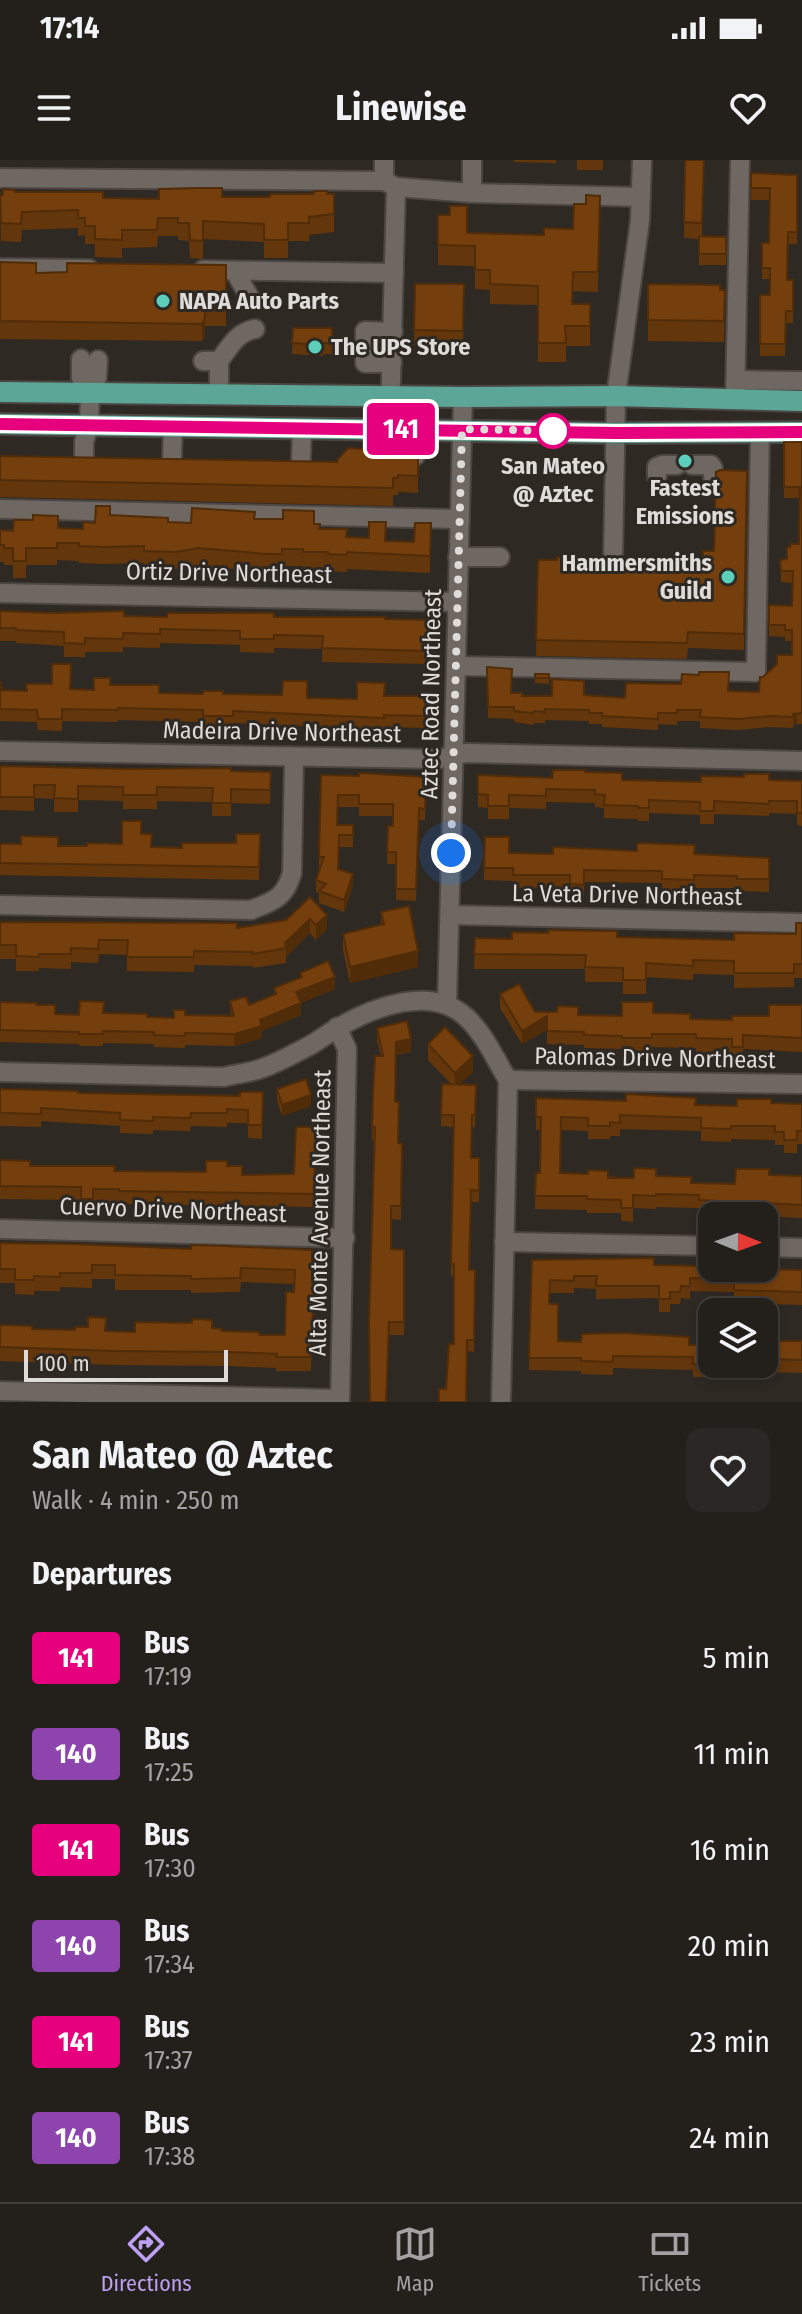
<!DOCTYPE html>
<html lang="en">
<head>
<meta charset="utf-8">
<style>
  body { margin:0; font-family:"Fira Sans Condensed",sans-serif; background:#2b2724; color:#f1f3f6; height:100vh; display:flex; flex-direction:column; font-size:30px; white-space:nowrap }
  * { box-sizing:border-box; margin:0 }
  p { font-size:26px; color:#a3a2a3 }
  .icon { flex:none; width:44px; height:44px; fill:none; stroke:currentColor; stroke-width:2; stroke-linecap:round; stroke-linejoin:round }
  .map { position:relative; height:1242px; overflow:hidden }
  .sheet { display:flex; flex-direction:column; background:#231f1b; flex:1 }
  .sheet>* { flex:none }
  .badge { padding:0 16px; border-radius:6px; font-size:28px; line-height:52px }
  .needle { width:52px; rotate:91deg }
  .fabs { position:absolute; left:698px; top:1042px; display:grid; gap:16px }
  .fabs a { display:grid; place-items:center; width:80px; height:80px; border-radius:16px; background:#231f1b; box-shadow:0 4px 12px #0003,0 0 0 2px #403d3a; font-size:40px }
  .scale { position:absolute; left:24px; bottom:20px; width:204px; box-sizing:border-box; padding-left:8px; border:4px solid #dfdbd8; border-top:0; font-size:22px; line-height:28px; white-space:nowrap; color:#dfdbd8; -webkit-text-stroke:6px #2f2924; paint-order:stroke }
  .you { position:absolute; width:40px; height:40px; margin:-20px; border:6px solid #fff; border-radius:50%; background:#1a73e8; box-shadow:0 0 0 12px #1a73e833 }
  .map>.badge { position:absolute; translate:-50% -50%; box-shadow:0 0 0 4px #fff }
  h2 { padding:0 32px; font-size:30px; line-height:72px }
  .round { display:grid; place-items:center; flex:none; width:84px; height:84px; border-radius:16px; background:#2b2724 }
  .summary { display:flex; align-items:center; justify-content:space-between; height:136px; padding:0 32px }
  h1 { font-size:38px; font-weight:700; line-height:60px }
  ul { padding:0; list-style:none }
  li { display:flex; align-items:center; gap:24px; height:96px; padding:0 32px }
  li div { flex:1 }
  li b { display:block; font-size:30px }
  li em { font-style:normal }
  li .badge { min-width:88px; font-weight:700; text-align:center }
  .status { display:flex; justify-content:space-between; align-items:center; height:56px; padding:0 40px; background:#231f1b; direction:ltr }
  .status svg { height:22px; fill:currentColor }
  header { display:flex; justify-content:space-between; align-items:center; height:104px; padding:0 32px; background:#231f1b; font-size:36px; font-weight:700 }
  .dock { display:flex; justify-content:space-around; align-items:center; height:112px; border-top:2px solid #403d3a; background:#231f1b; font-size:22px; color:#a3a2a3 }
  .dock a { display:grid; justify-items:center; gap:4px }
  .dock .active { color:#bca0f2 }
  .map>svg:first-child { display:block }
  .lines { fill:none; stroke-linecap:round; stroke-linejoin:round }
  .minor-casing { stroke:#4b4642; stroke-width:22 }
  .major-casing { stroke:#4b4642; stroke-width:24 }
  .minor { stroke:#6f6862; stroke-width:18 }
  .major { stroke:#5ba697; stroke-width:20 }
  .wall { fill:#64360b }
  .shaded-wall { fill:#512c09 }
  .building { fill:#743f0d; stroke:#512c09; stroke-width:2 }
  .line-casing { stroke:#fff; stroke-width:18 }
  .line { stroke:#e6007e; stroke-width:12 }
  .walk { stroke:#dfdbd8; stroke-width:8; stroke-dasharray:0 14.4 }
  .poi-dot { fill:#5ccebb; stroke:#2f2924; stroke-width:3 }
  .stop-dot { fill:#fff; stroke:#e6007e; stroke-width:4 }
  .labels { text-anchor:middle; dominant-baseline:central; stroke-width:6; stroke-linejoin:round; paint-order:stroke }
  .poi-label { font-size:24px; font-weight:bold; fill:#dfdbd8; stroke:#2f2924; text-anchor:start }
  .stop-label { font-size:24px; font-weight:bold; fill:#dfdbd8; stroke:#2f2924 }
  .street-label { font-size:24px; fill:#dfdbd8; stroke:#2f2924 }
</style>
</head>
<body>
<div class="status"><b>17:14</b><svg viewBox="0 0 49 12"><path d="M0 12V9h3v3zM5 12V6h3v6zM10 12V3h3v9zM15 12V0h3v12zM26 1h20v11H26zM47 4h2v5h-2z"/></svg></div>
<header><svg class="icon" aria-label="menu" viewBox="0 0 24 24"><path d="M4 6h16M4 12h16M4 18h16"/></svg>Linewise<svg class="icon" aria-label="heart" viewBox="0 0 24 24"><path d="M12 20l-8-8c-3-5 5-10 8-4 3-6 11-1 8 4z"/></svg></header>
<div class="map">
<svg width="802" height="1242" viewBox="0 0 802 1242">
  <rect width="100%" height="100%" fill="#2f2924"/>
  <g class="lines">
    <g class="minor-casing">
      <g id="minor">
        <path d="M0,18L384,21L396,27L472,33L641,37"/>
        <path d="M384,21V0"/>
        <path d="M472,33V0"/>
        <path d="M0,108L89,109"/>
        <path d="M203,110L394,113"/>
        <path d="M239,111V119L249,136"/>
        <path d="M81,199V218L90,233"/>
        <path d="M203,201H219V235"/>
        <path d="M219,201C229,188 237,172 255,169"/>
        <path d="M392,203H365V171L393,172"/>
        <path d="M736,220L802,221"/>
        <path d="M735,239L740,0"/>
        <path d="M389,295L396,27"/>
        <path d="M415,296L416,269"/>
        <path d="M84,298V282L89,265L90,233L97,218L98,200"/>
        <path d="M172,298L173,266"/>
        <path d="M301,300L302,268"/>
        <path d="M692,305H711L713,308V317"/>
        <path d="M657,316V307L662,305H677"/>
        <path d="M0,349L460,359"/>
        <path d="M458,397H500"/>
        <path d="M613,398L616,236L640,60L642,0"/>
        <path d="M0,433L457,442"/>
        <path d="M456,506L756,512L760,272"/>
        <path d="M0,591L439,599L465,593L802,601"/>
        <path d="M0,745L251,750C274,741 285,738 292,713L294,597"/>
        <path d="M450,755L802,763"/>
        <path d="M447,844L463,237"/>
        <path d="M337,867L347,889L340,1242"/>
        <path d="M0,912L224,917C235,914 249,913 260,909C275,904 290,896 305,888C316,883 325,875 336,869C372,847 432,824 467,858C485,875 495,899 508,920L501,1242"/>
        <path d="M508,920L802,924"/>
        <path d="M0,1069L345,1078"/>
        <path d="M504,1082L712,1086"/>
        <path d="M764,1087L802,1088"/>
        <path d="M0,1231L340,1239"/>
      </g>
    </g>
    <g class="major-casing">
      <g id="major">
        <path d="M0,232L463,237L616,236L802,241"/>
        <path d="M0,264L616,273L802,272"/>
      </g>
    </g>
    <use href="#minor" class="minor"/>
    <use href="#major" class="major"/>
  </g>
  <g class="wall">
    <path d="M514,0H556V3L514,2Z"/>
    <rect x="577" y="0" width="26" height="10"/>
    <path d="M685,0H704L702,76L726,77V105H699V79L684,78Z"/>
    <path d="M751,13L797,15V84H788L787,120H793V163H786L785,196H760V135H770V119H762V83H769L770,40H751Z"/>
    <path d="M15,32L103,38L159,39L270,37L334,34V72L309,75V81H288V98H264V82L203,79V99L190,98L189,81L178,80V76H158L157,87L122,88V98L95,97V84H85V75L78,76V68L22,70L21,82L1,81L0,35Z"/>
    <path d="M600,36L598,132L573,131L572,144H590V186H566V202H538V145L490,144V130L475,129V106L438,105V55L467,73L544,75L573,69L586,44Z"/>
    <path d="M0,102L36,113L226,105V166H205V176L202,181L0,179Z"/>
    <path d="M415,124H464L463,187L414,186Z"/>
    <path d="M648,124L725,130L724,182L648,181Z"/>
    <path d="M293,168H332V194H323V196L292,194Z"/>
    <path d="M784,282H802V564L793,565V568L769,567L738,570L700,568V561H677V565L658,564V570L602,567V564H589V561L545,560V563H534L533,565L514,562V559L488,558L487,507L511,533L522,536L584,535L625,538L729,531L759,532L763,517L792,495V481H785V477L769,476V445L792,446V423L781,422L780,400L787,399L799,384L800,338H784Z"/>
    <path d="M418,293V333L398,332V335H393V346L0,337V296L337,302L396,294Z"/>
    <path d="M747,311L744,490L688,488L687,499L536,496L538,400L703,404L714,391Z"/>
    <path d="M110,355L168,362L191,363L255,359L314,364L319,369L347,377L385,381L414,382L431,363L430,413L347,409V412L328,411V409H303V406H282V411H266L198,406L176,409L144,408V403L104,404L79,403V401L57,400V405H26V418H13V405H4V402H0V370L58,368L83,369Z"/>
    <path d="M0,451L167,457H274L428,460V504L322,502V489L274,488V493L240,492V485L204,484L160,483V488L123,487V492H85V497H64V486L16,483V481H0Z"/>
    <path d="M535,514H549V524L535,523Z"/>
    <path d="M0,522L1,530H94L110,525L159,533L357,539L385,536H426V568L384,567V569L233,563V568L203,567V562L118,560V562L62,561V571L38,570L37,562L0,561Z"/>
    <path d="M0,606L271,612L270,644L231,643V656H212V642L157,641V649H123V641L78,640V652H54V639L34,638V651L0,650Z"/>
    <path d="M585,612L622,620L701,622L769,620L802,621V666L797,665V654L769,653V656L714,654V664H700V655L649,653V661H638V659L604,658V648L595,647V643L546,642V649L509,648V659H488V648L478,647V615L552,618Z"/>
    <path d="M321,615L426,617L425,660H419L416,741L396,740V704H387L388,666H393V656H359V647H338L337,665H353V687H339L338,709L353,726L344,752L319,743V733L316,732V720L320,708H319V697Z"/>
    <path d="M141,674L152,687L182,688L236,683L260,674L259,720L0,715V684L87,686L122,684Z"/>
    <path d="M485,677L509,693L694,694L769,698V732L737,731V728H694V733L662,732V723L584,722V737H570V727L513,728V721L484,720Z"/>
    <path d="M310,737L327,769L316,780L310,773L286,797V803L253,808V806L194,805V812L127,811V795L99,794L98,803L71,802V809L39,808V811H16V799H0V762L237,768L286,760Z"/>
    <path d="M381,752L418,807L350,823L343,790V774L381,765Z"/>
    <path d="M802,763V818H794V827L734,828V815L693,814V820L646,817V834H623V822H585V809H474L475,778L617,777L734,780L796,774Z"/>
    <path d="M300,813L335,829L300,843L301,855L262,871V878L234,886L185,885V888L154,887V884L103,883V886H79V884L0,882V842L37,845L55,854L79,855L103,853L147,857L174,858L185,855L231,856L230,841L249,845L274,835V828L300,818Z"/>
    <path d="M500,834L535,852L578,855L622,856L653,853L690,859L732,860L769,856L802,845V892L743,889V900H732V892H696V888L652,887V892L622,891V889L584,888V885L547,884V870L522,884L500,848Z"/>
    <path d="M377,868L411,892L396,895L395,942L398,983L402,984L401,1060L391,1059V1089L405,1139L404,1175H389L370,1242L374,980H372L373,934L381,896L377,881Z"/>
    <path d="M428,884L473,912L460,924L476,925L475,967H472V998H479V1042H471L470,1110H475L474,1192L467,1191L446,1229L454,1184V1116H451L453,967L441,966L442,924H451L428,900Z"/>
    <path d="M0,929L78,933L240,936L263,932L262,979L248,978V963H227V967L191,966L190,971L153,970V974L120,973V966L41,961V967L0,966Z"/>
    <path d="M277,929L311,946L282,956L277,940Z"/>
    <path d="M536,938L737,946L771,943L802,944V984H797V993H784V985H775V980L731,979V982L701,981V971L620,969V976H610V979H588V971L561,970L560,1013L634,1018L656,1016L691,1023L735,1024L769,1015L802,1016V1058L699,1053V1048L656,1047V1049L633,1048V1062L621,1061V1053H587V1050L535,1049L536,1013H540L541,970H536Z"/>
    <path d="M316,967L314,1047L119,1044V1042L93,1041V1052H81V1040L0,1039V1000L30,1006L114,1011L206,1012L227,1006L242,1015L294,1014Z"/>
    <path d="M0,1083L191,1089L312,1090L311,1211H276V1208L229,1206L115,1205L0,1201V1165L32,1169L135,1172L212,1168L222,1171L259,1175H285L294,1132V1124L241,1122L240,1132L191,1133V1130H115V1119H92V1128L60,1127V1131H34V1135L15,1134V1123H0Z"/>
    <path d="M532,1100L712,1108L802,1110V1145L734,1143V1132L690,1131V1139L681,1138L680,1144H670V1152H659V1138L596,1139V1129L574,1128V1133H550V1144L558,1181L689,1185L712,1204H764V1181H802V1213L726,1211V1217H693V1210L613,1208V1215L581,1214V1211L529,1210Z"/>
  </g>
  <g class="shaded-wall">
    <path d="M205,158V176L202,181V164Z"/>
    <path d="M797,553V564L793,565V554Z"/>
    <path d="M353,714V726L344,752V740Z"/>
    <path d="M327,755V769L316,780V765Z"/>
    <path d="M310,759V773L286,797L285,783Z"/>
    <path d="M418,791V807L350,823V807Z"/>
    <path d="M335,817V829L296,845V832Z"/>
    <path d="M301,843V855L262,871V878L234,886V874L260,860Z"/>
    <path d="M547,856V870L522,884V871Z"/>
    <path d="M411,879V892L396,895V882Z"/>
    <path d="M473,896V912L455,929V913Z"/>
    <path d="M311,935V946L282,956V945Z"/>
  </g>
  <g class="building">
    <path d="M685,0H704L702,63L684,62Z"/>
    <path d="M751,13L797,15V72H788L787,120H793V151H786L785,184H760V135H770V108H762V83H769L770,28H751Z"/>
    <path d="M199,28H222V37H270V34H314V31H327V34H334V54L309,57V63H288V80H264V64L203,61V81L190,80L189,63H178V58H158L157,70H122V80L95,79V66H85V58H78V50L22,52L21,64L1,63L0,35H3V29L15,30V32H103V38L159,39V29Z"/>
    <path d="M586,35L600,36L598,112H573L572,144H590V166H565L566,183H538V126L490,124V110H475V86L438,85V55H450V46H467V73L544,75V68L573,69L574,44H586Z"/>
    <path d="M699,76L726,77V94H699Z"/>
    <path d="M0,102L36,103V113L67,112V103L226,105V148H205V158L202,164L0,161Z"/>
    <path d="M415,124H464L463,171L414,170Z"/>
    <path d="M648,124L720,125V130H725L724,161L648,160Z"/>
    <path d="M293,168H332V183H323V185L292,183Z"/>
    <path d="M784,282H802V553L793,554V557L769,556L738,559L700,557L701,550H677V553H658V559L602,556V553H589V550L545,549V552L534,551L533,553L514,551V547H488L487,507L512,509L511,533H522V536H552V519L584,521V535L625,538L626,523L681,524L682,514L699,515V512H729L728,531L759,532L760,517H763L777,504V495H792V470H785V465H769V445L792,446L793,411H781L780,400L787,399V387H790V384H799L800,327H784Z"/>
    <path d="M348,288L396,291V294L418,293V316L398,315V318H393V328L0,320V296L337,302L338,299Z"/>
    <path d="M720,310L747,311L744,474L688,472L687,483L536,480L538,400H557V397L620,398V402L703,404V391H714L716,312Z"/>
    <path d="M96,346H110V355L168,358V362L191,363L192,348L255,352L254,359H283V350L314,351V364H320L319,369H347L346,377L369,378V362H386L385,381L414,382L415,363H431L430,396L347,392V395L328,394V392H303V389H282V394H266L198,388L176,392L144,391V386L104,387L79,386V383H57V388H26V401H13V388H4V385H0V370L13,371L14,360H33V355L58,356V368L83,369V362L95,363Z"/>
    <path d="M0,451L53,453L124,451V456L167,457L168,453H274V457H385V459L428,460V491L322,488L323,476L274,475V479H240V471L204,470L160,469V474L123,473V479L85,478V484L64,483V472L16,470V468H0Z"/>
    <path d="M52,504H71L70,529L94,530V518H110V525H159V533L203,534V531H223V534L282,535L283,521H307V538L357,539V522L385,523L384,536H426V556L384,555V558L233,551V556H203V550L118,548V550L62,549V559H38L37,550L0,549V522H1V530L27,531L26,524H52Z"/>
    <rect x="535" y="514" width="14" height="4"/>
    <path d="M0,606L129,609L231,608V611L271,612L270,630L231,629V643H212L213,628L157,627V635H123V627L78,626V639L54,638L55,625H34V637H0Z"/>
    <path d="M553,610H585V612L622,613V620L701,622V616L744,617V614H769V620L802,621V653H797V641H769V644L714,641V651H700V642L649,640V648H638V646L604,645L605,635L595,634V630L546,629V636L509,635V646H488V635L478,634V615L552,618Z"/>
    <path d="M359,613L426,617L425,649L419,648L416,729H396V692H387L388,666H393V644H359V635H338L337,665H353V675H339L338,709L353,714L344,740L319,731L326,724L316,720L324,697H319L321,615L359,616Z"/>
    <path d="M122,661H141V674H152L151,687L182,688V683H236V674H260L259,707L0,703V684H21V676L58,677V686H87V683L122,684Z"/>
    <path d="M485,677H509V693L553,694V687L637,691V683L695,685L694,694L769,698V719H737V716L694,715V720L662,719V711L584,710V725L570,724V715H513V708H484Z"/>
    <path d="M310,737L327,755L316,765L310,759L285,783L286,788L253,794V792L194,791V797H127L128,780H99L98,789L71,788V794H39V797L16,796V785H0V762L237,763V768L286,760Z"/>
    <path d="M409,746L418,791L350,807L343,774L384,764L381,752Z"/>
    <path d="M796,763H802V804H794V813H734V801L693,800V806L646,803V820H623V808L585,807L586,795L474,794L475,778L512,779V772L548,773V770L617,771V777L734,780V773L796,774Z"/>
    <path d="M328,801L335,817L296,832L301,843L260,860L262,866L234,874L185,873V876L154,875V872L103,871V874H79V872L0,870V842L37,843V845H55V854L79,855L80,841L104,842L103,853L147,854V857L174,858V850H185V855L234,856L230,841L246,837L249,845L276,834L274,828L302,817L300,813Z"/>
    <path d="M519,824L535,852H557L558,846L578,847V855L622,856V842H653V853L690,854V859L732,860V856H769V845H802V878L743,875V887H732V879L696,878V874H652V878H622V876L584,875V872L547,871V856L522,871L500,834Z"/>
    <path d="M407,861L411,879L396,882L395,942H399L398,983L402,984L401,1046H391V1089L404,1090V1162H389L386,1242H367H370L369,1161L375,967H372L373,934L375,896H383L377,868Z"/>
    <path d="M445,867L473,896L455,913L428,884Z"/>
    <path d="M306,919L311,935L282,945L277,929Z"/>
    <path d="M442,924L476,925L475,955H472L471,998H479V1031L471,1030L469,1110H475L474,1180H467L466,1242H439V1229H446L449,1184H454V1104H451L454,955H441Z"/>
    <path d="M0,929L78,931V933L240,936V932H263L262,965H248V950L227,949V953H191L190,958L153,957V961L120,960V953L41,948V954L0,953Z"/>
    <path d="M626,934L696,938L695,945L737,946V939H771V943L802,944V971H797V980H784V972H775V966H731V969L701,968V958L620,955V963L610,962V966H588V958L561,957L560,1013L588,1014V1010L608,1011V1018H634V1008L656,1009V1016L691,1017V1023L735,1024L736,1009H769V1015L802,1016V1045L699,1040V1035L656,1034V1036L633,1035V1048H621V1040L587,1039V1036H535L536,1013H540L541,957H536V938L626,941Z"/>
    <path d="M296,967H316L314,1034L119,1031V1029H93V1039H81V1027L0,1026V1000L30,1001V1006H115L114,1011L206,1012V1001H227V1006H242V1015L294,1014Z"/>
    <path d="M0,1083L72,1084L191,1089V1085L226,1086L312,1090V1123H314L311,1197H276L277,1194L229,1192L115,1191L0,1187V1165L32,1166V1169L75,1170V1167H88V1157L106,1158L105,1171L135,1172V1162L192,1163V1159L212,1160V1168L222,1169V1171L259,1172V1175H285L286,1132H294L295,1110L241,1108L240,1118L191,1119V1116L115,1115V1105H92V1113H60V1117L34,1116V1120H15V1109H0Z"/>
    <path d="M654,1098V1105L699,1106V1100H712V1108L765,1107V1109L802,1110V1132L734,1130V1119L690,1118V1126H681L680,1132H670V1139H659V1126H596L597,1116H574V1121L550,1120L549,1144H558V1181L581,1182L582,1174L622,1173L689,1177V1185H712V1204L726,1205L693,1204V1197L613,1196V1202L581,1201V1198H529L532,1100Z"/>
    <path d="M764,1181H802V1200L764,1199Z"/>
  </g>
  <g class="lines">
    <g class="line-casing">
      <path id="line" d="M0,264L616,273L802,272"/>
    </g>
    <use href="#line" class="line"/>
    <path class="walk" d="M451,693L462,269L555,271H553"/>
  </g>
  <g class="poi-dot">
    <circle cx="163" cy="141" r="8"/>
    <circle cx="315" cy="187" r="8"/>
    <circle cx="685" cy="301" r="8"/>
    <circle cx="728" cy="417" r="8"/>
  </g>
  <circle class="stop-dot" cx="553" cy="271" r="16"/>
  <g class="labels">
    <g class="poi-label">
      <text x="179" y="141">NAPA Auto Parts</text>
      <text x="331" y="187">The UPS Store</text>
      <text x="685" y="328" text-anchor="middle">Fastest<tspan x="685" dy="28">Emissions</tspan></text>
      <text x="712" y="403" text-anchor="end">Hammersmiths<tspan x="712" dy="28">Guild</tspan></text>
    </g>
    <g class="stop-label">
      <text x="553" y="306">San Mateo<tspan x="553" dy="28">@ Aztec</tspan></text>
    </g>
    <g class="street-label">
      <text transform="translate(229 413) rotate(1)">Ortiz Drive Northeast</text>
      <text transform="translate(431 534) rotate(-89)">Aztec Road Northeast</text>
      <text transform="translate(282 572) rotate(1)">Madeira Drive Northeast</text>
      <text transform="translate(627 735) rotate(1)">La Veta Drive Northeast</text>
      <text transform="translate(655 898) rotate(1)">Palomas Drive Northeast</text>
      <text transform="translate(173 1050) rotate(2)">Cuervo Drive Northeast</text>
      <text transform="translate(320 1053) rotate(-89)">Alta Monte Avenue Northeast</text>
    </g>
  </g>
</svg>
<div class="fabs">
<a><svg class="needle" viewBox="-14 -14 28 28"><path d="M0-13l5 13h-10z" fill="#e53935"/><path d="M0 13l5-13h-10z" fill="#a3a2a3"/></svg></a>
<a><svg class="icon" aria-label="layers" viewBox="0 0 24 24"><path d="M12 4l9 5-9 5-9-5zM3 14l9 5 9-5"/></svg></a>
</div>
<div class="scale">100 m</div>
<div class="you" style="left:451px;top:693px"></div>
<b class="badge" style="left:401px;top:269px;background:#e6007e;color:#fff">141</b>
</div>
<section class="sheet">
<div class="summary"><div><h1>San Mateo @ Aztec</h1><p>Walk · 4 min · 250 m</p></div><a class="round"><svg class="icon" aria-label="heart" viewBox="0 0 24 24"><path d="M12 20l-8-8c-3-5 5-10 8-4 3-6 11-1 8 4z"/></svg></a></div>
<h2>Departures</h2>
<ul>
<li><span class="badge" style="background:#e6007e;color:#fff">141</span><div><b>Bus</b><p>17:19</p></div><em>5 min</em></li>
<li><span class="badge" style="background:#8e44ad;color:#fff">140</span><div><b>Bus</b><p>17:25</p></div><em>11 min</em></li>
<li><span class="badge" style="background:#e6007e;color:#fff">141</span><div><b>Bus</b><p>17:30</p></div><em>16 min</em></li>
<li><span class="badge" style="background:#8e44ad;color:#fff">140</span><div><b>Bus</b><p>17:34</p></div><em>20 min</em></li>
<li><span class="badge" style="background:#e6007e;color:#fff">141</span><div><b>Bus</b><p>17:37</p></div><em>23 min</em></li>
<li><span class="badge" style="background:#8e44ad;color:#fff">140</span><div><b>Bus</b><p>17:38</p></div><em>24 min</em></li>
</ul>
</section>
<nav class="dock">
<a class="active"><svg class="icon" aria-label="directions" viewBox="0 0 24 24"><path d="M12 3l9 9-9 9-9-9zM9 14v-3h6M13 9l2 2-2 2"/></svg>Directions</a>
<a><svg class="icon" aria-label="map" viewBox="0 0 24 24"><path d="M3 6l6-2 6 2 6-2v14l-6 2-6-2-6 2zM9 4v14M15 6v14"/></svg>Map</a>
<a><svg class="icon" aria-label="tickets" viewBox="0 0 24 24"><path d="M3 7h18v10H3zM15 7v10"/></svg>Tickets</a>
</nav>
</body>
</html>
